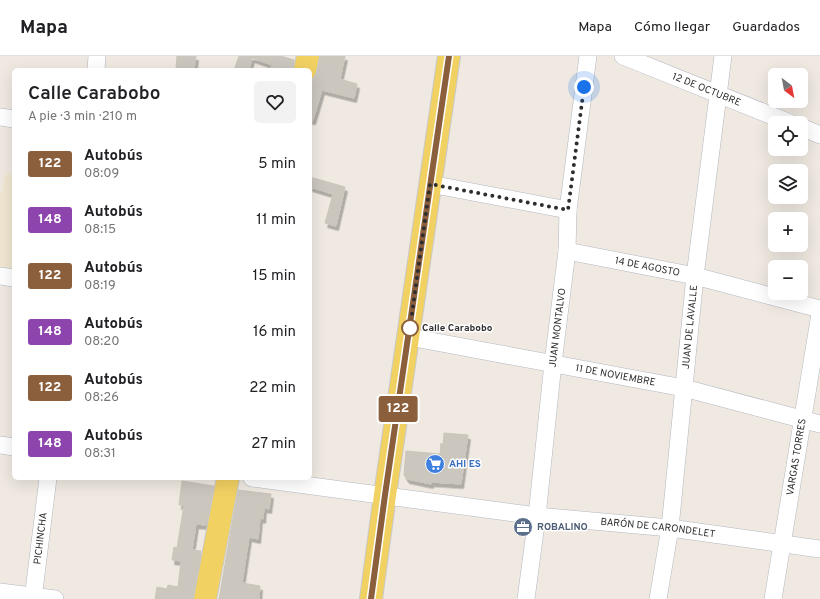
<!DOCTYPE html>
<html lang="es">
<head>
<meta charset="utf-8">
<style>
  body { margin:0; font-family:Overpass,sans-serif; background:#f2f2f2; color:#202124; height:100vh; display:flex; flex-direction:column; font-size:15px; white-space:nowrap }
  * { box-sizing:border-box; margin:0 }
  p { font-size:13px; color:#757577 }
  .icon { flex:none; width:22px; height:22px; fill:none; stroke:currentColor; stroke-width:2; stroke-linecap:round; stroke-linejoin:round }
  .map { position:relative; flex:1; overflow:hidden }
  .details { position:absolute; left:12px; top:12px; width:300px; height:412px; display:flex; flex-direction:column; background:#fff; border-radius:6px; box-shadow:0 4px 16px #0002 }
  .details>* { flex:none }
  .badge { padding:0 8px; border-radius:3px; font-size:14px; line-height:26px }
  .needle { width:26px; rotate:148deg }
  .buttons { position:absolute; left:768px; top:12px; display:grid; gap:8px }
  .buttons a { display:grid; place-items:center; width:40px; height:40px; border-radius:6px; background:#fff; box-shadow:0 4px 16px #0002; font-size:20px }
  .you { position:absolute; width:20px; height:20px; margin:-10px; border:3px solid #fff; border-radius:50%; background:#1a73e8; box-shadow:0 0 0 6px #1a73e833 }
  .map>.badge { position:absolute; translate:-50% -50%; box-shadow:0 0 0 2px #fff }
  .round { display:grid; place-items:center; flex:none; width:42px; height:42px; border-radius:6px; background:#f2f2f2 }
  .summary { display:flex; align-items:center; justify-content:space-between; height:68px; padding:0 16px }
  h1 { font-size:19px; font-weight:600; line-height:30px }
  ul { padding:0; list-style:none }
  li { display:flex; align-items:center; gap:12px; height:56px; padding:0 16px }
  li div { flex:1 }
  li b { display:block; font-size:15px }
  li em { font-style:normal }
  li .badge { min-width:44px; font-weight:700; text-align:center }
  header { display:flex; align-items:center; gap:24px; box-sizing:border-box; height:56px; padding:0 20px; background:#fff; border-bottom:1px solid #e0e0e0 }
  header strong { font-size:19px }
  nav { display:flex; gap:22px; margin-inline-start:auto; font-size:14px }
  .map>svg:first-child { display:block }
  .education { fill:#f0e6d1 }
  .building { fill:#cbc7bf; stroke:#cbc5ba; filter:url(#shadow) }
  .lines { fill:none; stroke-linecap:round; stroke-linejoin:round }
  .minor-casing { stroke:#b4b7c1; stroke-width:18 }
  .major-casing { stroke:#c9c9c9; stroke-width:24 }
  .minor { stroke:#fff; stroke-width:17 }
  .major { stroke:#f2d163; stroke-width:22 }
  .line-casing { stroke:#fff; stroke-width:9 }
  .line { stroke:#8b5e3c; stroke-width:6 }
  .walk { stroke:#2e2e2e; stroke-width:4; stroke-dasharray:0 7.2 }
  .stop-dot { fill:#fff; stroke:#8b5e3c; stroke-width:2 }
  .labels { text-anchor:middle; dominant-baseline:central; stroke-width:3; stroke-linejoin:round; paint-order:stroke }
  .street-label { font-size:10px; fill:#2e2e2e; stroke:#fff }
  .stop-label { font-size:10px; font-weight:bold; fill:#2e2e2e; stroke:#fff; text-anchor:start }
  .shop-label { font-size:10px; font-weight:bold; fill:#366cbe; stroke:#fff; text-anchor:start }
  .service-label { font-size:10px; font-weight:bold; fill:#4e5e75; stroke:#fff; text-anchor:start }
</style>
</head>
<body>
<header>
<strong>Mapa</strong>
<nav><a>Mapa</a><a>Cómo llegar</a><a>Guardados</a></nav>
</header>
<div class="map">
<svg width="820" height="543" viewBox="0 0 820 543">
  <defs>
    <filter id="shadow"><feDropShadow dx="2.5" dy="4.5" stdDeviation="0" flood-color="#0004"/></filter>
  </defs>
  <rect width="100%" height="100%" fill="#efe9e1"/>
  <path class="education" d="M5,118L14,119V213L0,211V136H2Z"/>
  <g class="building">
    <path d="M177,0H196L194,13L176,12Z"/>
    <path d="M239,0H281L294,4L293,14H270L272,9L252,2L249,14H234Z"/>
    <path d="M320,0H345L340,23L357,28L354,42L322,34L313,64H310V36L313,23L317,17Z"/>
    <path d="M310,121L345,131L336,170L325,167L333,138L310,131Z"/>
    <path d="M444,377L468,379L461,428L431,426V428L407,423L404,419L406,395L440,398L441,387L443,389Z"/>
    <path d="M182,425L214,430L206,469L196,468L192,494L201,495L193,543H155L157,531L167,533L168,529L178,531L181,505L172,504L174,491L177,492L184,449H179Z"/>
    <path d="M238,434L271,438L269,453L264,452L263,463L260,462L258,483L249,481L242,527L260,530L259,543H219Z"/>
  </g>
  <g class="lines">
    <g class="minor-casing">
      <g id="minor">
        <path id="s1" d="M623,0L790,67"/>
        <path d="M96,14L97,0"/>
        <path d="M0,61L14,63"/>
        <path d="M801,71L820,79"/>
        <path d="M430,128L568,154"/>
        <path id="s2" d="M567,195L695,220L820,253"/>
        <path d="M0,220L14,222"/>
        <path id="s3" d="M409,281L684,332L820,368"/>
        <path d="M0,389L14,391"/>
        <path id="s4" d="M252,422L537,460L670,472L820,493"/>
        <path d="M0,536L55,543"/>
        <path id="s5" d="M33,543L48,422"/>
        <path id="s6" d="M526,543L537,460L553,307L567,195L568,154L588,0"/>
        <path id="s7" d="M658,543L670,472L695,220L723,0"/>
        <path id="s8" d="M773,543L820,258"/>
      </g>
    </g>
    <g class="major-casing">
      <g id="major">
        <path d="M305,14L308,0"/>
        <path d="M205,543L228,422"/>
        <path d="M371,543L385,439L449,0"/>
      </g>
    </g>
    <use href="#minor" class="minor"/>
    <use href="#major" class="major"/>
  </g>
  <g class="lines">
    <g class="line-casing">
      <path id="line" d="M371,543L385,439L449,0"/>
    </g>
    <use href="#line" class="line"/>
    <path class="walk" d="M410,272L430,128L568,154L584,31"/>
  </g>
  <defs>
    <g id="supermarket-disc" transform="scale(1)"><circle r="9.5" fill="#3f7fe0" stroke="#fff"/><path d="M-6-5.5h2.5l.6 2H6L4.5 2H-2.5L-4.4-4H-6ZM-1.5 3.2a1.3 1.3 0 1 0 .1 0ZM3 3.2a1.3 1.3 0 1 0 .1 0Z" fill="#fff"/></g>
    <g id="office-disc" transform="scale(1)"><circle r="9.5" fill="#5c6f8a" stroke="#fff"/><path d="M-6-3h4V-5.5h4V-3h4V5H-6ZM-1-4.5V-3h2v-1.5ZM-6 0V1H6V0Z" fill="#fff"/></g>
  </defs>
  <g fill-rule="evenodd">
    <use href="#supermarket-disc" x="435" y="408"/>
    <use href="#office-disc" x="523" y="471"/>
  </g>
  <circle class="stop-dot" cx="410" cy="272" r="8"/>
  <g class="labels">
    <g class="street-label">
      <text stroke="none"><textPath href="#s1" startOffset="90">12 DE OCTUBRE</textPath></text>
      <text stroke="none"><textPath href="#s2" startOffset="82">14 DE AGOSTO</textPath></text>
      <text stroke="none"><textPath href="#s7" startOffset="274">JUAN DE LAVALLE</textPath></text>
      <text stroke="none"><textPath href="#s6" startOffset="273">JUAN MONTALVO</textPath></text>
      <text stroke="none"><textPath href="#s3" startOffset="210">11 DE NOVIEMBRE</textPath></text>
      <text stroke="none"><textPath href="#s8" startOffset="144">VARGAS TORRES</textPath></text>
      <text stroke="none"><textPath href="#s4" startOffset="409">BARÓN DE CARONDELET</textPath></text>
      <text stroke="none"><textPath href="#s5" startOffset="61">PICHINCHA</textPath></text>
    </g>
    <g class="stop-label">
      <text x="422" y="272">Calle Carabobo</text>
    </g>
    <g class="shop-label">
      <text x="449" y="408">AHI ES</text>
    </g>
    <g class="service-label">
      <text x="537" y="471">ROBALINO</text>
    </g>
  </g>
</svg>
<div class="buttons">
<a><svg class="needle" viewBox="-14 -14 28 28"><path d="M0-13l5 13h-10z" fill="#e53935"/><path d="M0 13l5-13h-10z" fill="#757577"/></svg></a>
<a><svg class="icon" aria-label="locate" viewBox="0 0 24 24"><circle cx="12" cy="12" r="6"/><path d="M12 2v4M12 18v4M2 12h4M18 12h4"/></svg></a>
<a><svg class="icon" aria-label="layers" viewBox="0 0 24 24"><path d="M12 4l9 5-9 5-9-5zM3 14l9 5 9-5"/></svg></a>
<a>+</a>
<a>−</a>
</div>
<div class="you" style="left:584px;top:31px"></div>
<b class="badge" style="left:398px;top:353px;background:#8b5e3c;color:#fff">122</b>
<section class="details">
<div class="summary"><div><h1>Calle Carabobo</h1><p>A pie · 3 min · 210 m</p></div><a class="round"><svg class="icon" aria-label="heart" viewBox="0 0 24 24"><path d="M12 20l-8-8c-3-5 5-10 8-4 3-6 11-1 8 4z"/></svg></a></div>
<ul>
<li><span class="badge" style="background:#8b5e3c;color:#fff">122</span><div><b>Autobús</b><p>08:09</p></div><em>5 min</em></li>
<li><span class="badge" style="background:#8e44ad;color:#fff">148</span><div><b>Autobús</b><p>08:15</p></div><em>11 min</em></li>
<li><span class="badge" style="background:#8b5e3c;color:#fff">122</span><div><b>Autobús</b><p>08:19</p></div><em>15 min</em></li>
<li><span class="badge" style="background:#8e44ad;color:#fff">148</span><div><b>Autobús</b><p>08:20</p></div><em>16 min</em></li>
<li><span class="badge" style="background:#8b5e3c;color:#fff">122</span><div><b>Autobús</b><p>08:26</p></div><em>22 min</em></li>
<li><span class="badge" style="background:#8e44ad;color:#fff">148</span><div><b>Autobús</b><p>08:31</p></div><em>27 min</em></li>
</ul>
</section>
</div>
</body>
</html>
